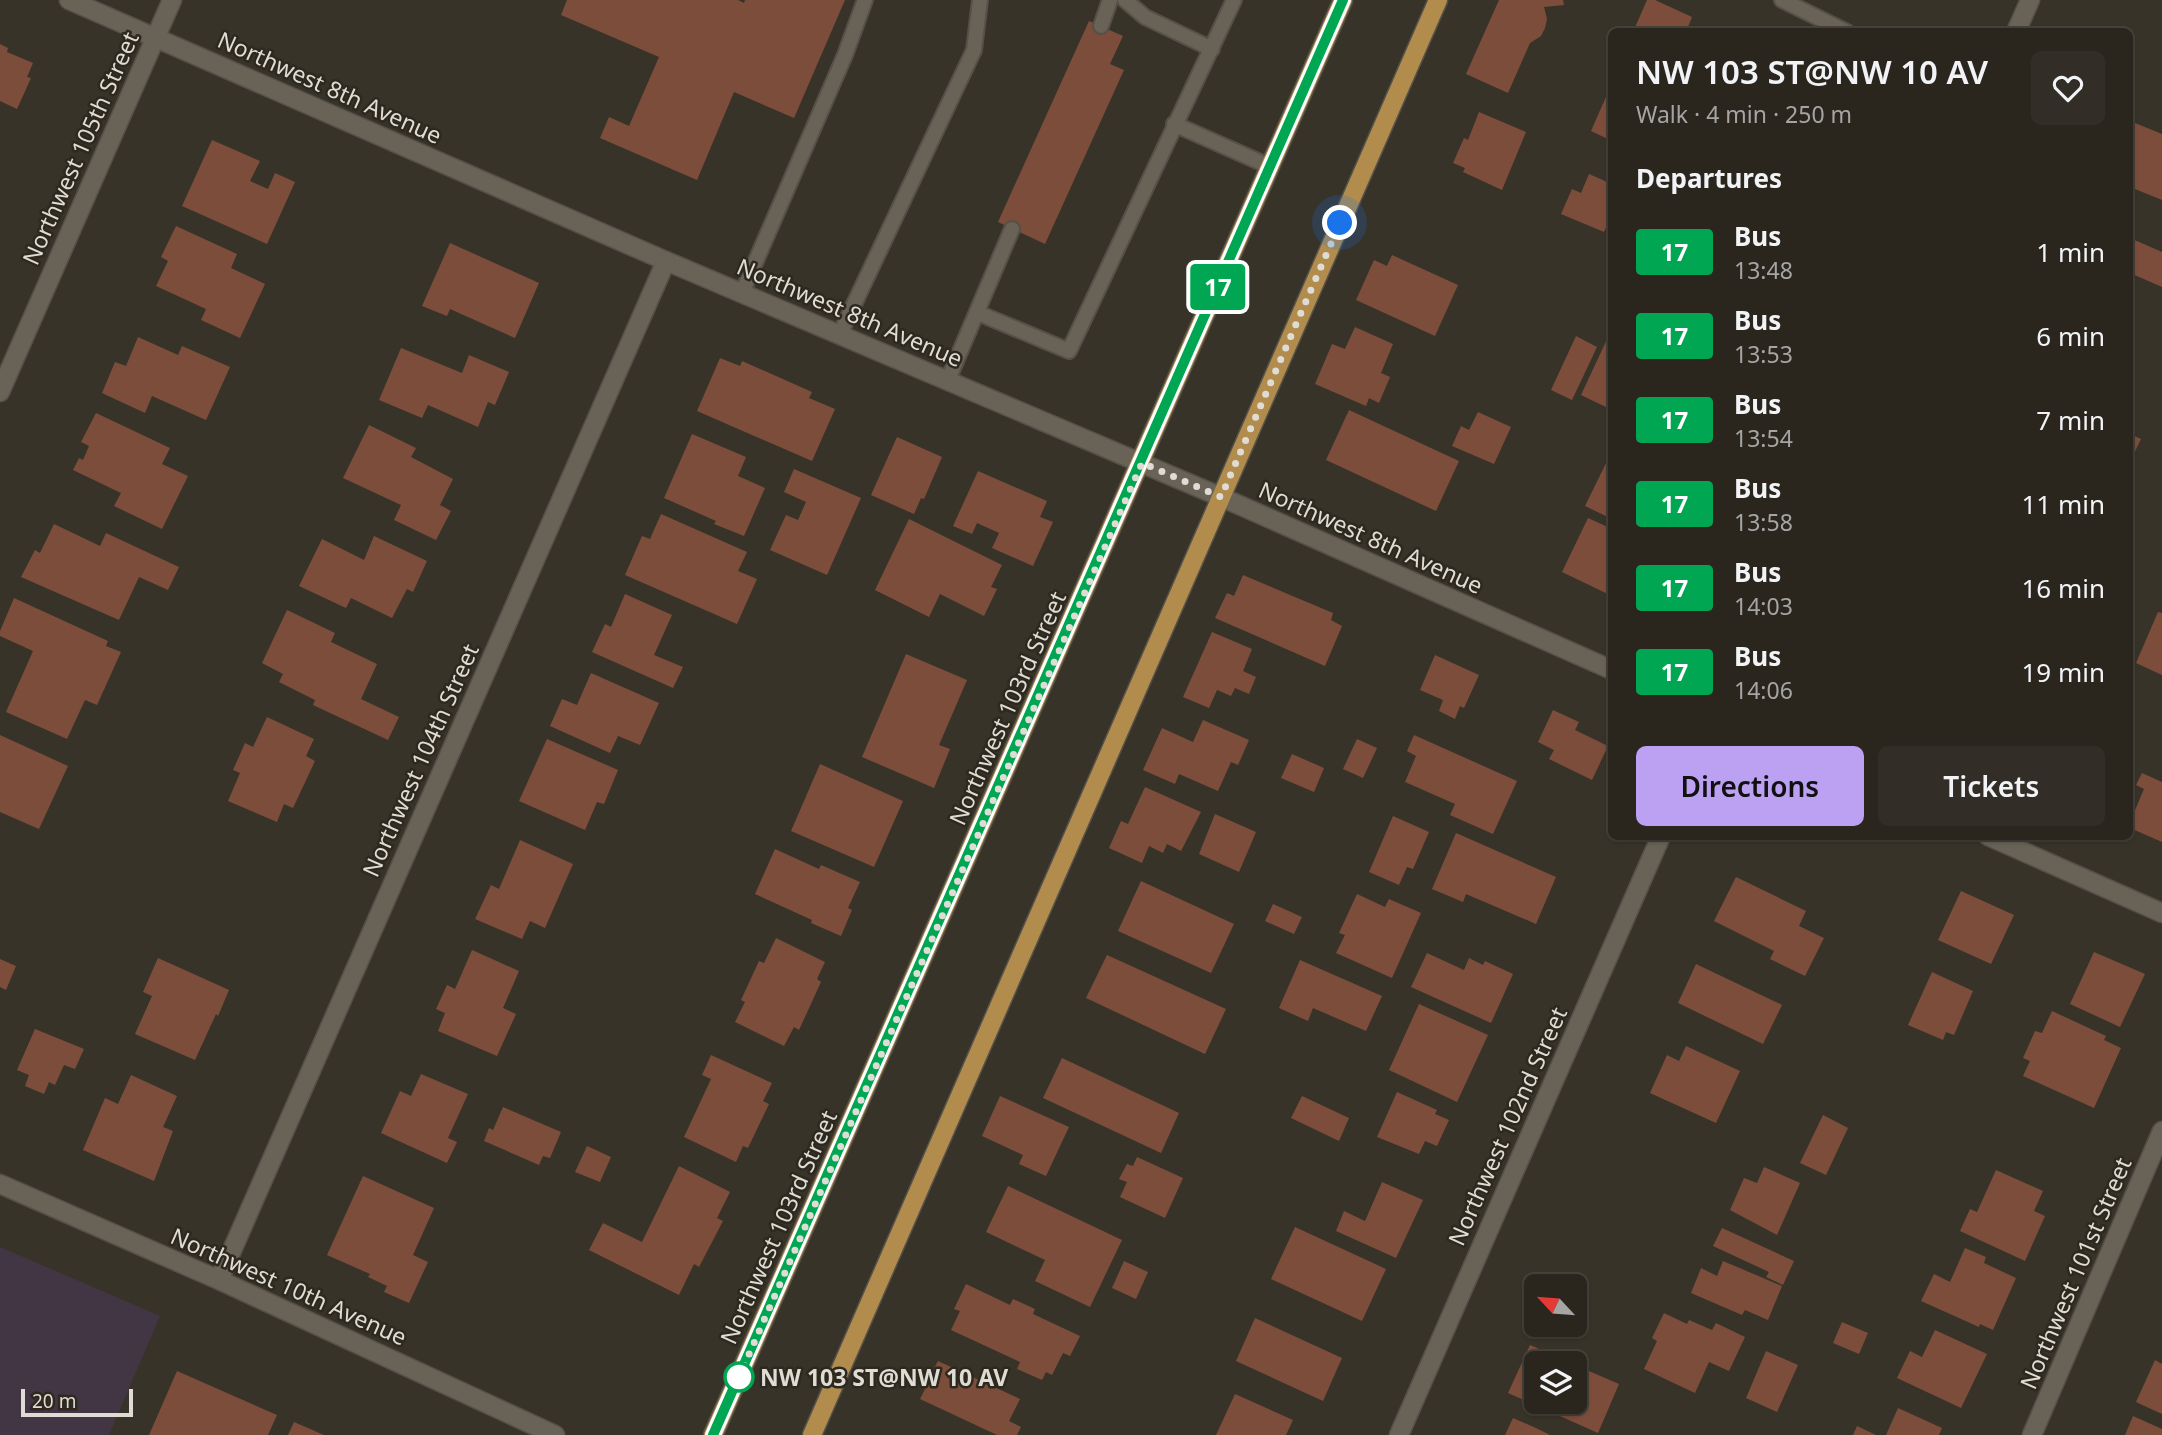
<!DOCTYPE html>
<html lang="en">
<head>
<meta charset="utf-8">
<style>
  body { margin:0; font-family:"Noto Sans",sans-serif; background:#322e27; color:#f1f3f6; height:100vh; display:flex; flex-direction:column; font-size:26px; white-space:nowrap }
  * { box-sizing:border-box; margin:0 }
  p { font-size:23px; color:#a5a5a4 }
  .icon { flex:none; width:38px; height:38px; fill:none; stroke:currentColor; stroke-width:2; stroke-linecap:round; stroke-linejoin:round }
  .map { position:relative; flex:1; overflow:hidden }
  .panel { position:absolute; left:1608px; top:28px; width:525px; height:812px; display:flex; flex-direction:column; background:#2a261e; border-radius:10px; box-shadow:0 2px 5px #0004,0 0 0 2px #46433c }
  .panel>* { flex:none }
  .badge { padding:0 14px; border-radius:5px; font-size:24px; line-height:46px }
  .needle { width:46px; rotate:296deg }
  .fabs { position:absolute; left:1524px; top:1274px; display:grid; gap:14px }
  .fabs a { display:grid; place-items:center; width:63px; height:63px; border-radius:10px; background:#2a261e; box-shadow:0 2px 5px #0004,0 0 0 2px #46433c; font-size:35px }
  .scale { position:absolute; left:21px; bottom:18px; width:112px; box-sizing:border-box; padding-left:7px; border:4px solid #dfdcd5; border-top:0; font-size:19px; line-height:24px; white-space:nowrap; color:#dfdcd5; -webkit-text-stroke:5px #2e291e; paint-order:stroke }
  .you { position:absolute; width:35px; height:35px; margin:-18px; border:5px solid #fff; border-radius:50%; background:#1a73e8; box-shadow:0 0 0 10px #1a73e833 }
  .map>.badge { position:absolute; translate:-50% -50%; box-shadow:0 0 0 4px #fff }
  h2 { padding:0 28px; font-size:26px; line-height:63px }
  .round { display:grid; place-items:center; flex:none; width:74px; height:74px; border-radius:10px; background:#322e27 }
  .head { display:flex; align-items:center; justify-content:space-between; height:119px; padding:0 28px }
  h1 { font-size:33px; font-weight:600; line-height:52px }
  .primary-button { display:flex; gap:14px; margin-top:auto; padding:14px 28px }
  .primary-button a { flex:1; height:80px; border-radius:10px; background:#bca0f2; color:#111; font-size:28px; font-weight:600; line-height:80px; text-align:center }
  .primary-button a+a { background:#322e27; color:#f1f3f6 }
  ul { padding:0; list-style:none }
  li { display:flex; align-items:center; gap:21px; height:84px; padding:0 28px }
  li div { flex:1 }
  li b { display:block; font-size:26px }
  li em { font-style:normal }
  li .badge { min-width:77px; font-weight:700; text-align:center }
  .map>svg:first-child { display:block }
  .education { fill:#433644 }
  .building { fill:#7d4d3b }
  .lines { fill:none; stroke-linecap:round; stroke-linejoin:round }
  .lane-casing { stroke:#555048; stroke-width:18 }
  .street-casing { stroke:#555048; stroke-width:21 }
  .primary-casing { stroke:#555048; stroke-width:21 }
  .lane { stroke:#686257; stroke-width:14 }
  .street { stroke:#686257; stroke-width:18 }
  .primary { stroke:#b28c4d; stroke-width:18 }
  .line-casing { stroke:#fff; stroke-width:16 }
  .line { stroke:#00a651; stroke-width:10 }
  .walk { stroke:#dfdcd5; stroke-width:7; stroke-dasharray:0 12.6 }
  .stop-dot { fill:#fff; stroke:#00a651; stroke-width:3.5 }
  .labels { text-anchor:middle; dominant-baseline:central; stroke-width:5; stroke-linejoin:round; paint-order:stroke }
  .street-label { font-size:23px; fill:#dfdcd5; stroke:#2e291e }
  .stop-label { font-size:23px; font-weight:bold; fill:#dfdcd5; stroke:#2e291e; text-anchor:start }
</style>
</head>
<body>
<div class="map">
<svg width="2162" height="1435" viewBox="0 0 2162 1435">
  <rect width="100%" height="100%" fill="#383328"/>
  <path class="education" d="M0,1247L160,1316L109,1435H0Z"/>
  <g class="building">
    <path d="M567,0H738L744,3L745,0H845L794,118L734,92L697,180L600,138L609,117L629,126L659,57L561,15Z"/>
    <path d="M1499,0H1563L1564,5L1544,7L1547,19L1545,28L1541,36L1530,43L1508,93L1466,74Z"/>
    <path d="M1647,0H1655L1692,17L1686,32H1633Z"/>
    <path d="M1089,21L1123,36L1110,64L1124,70L1045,244L998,222Z"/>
    <path d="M0,44L8,48L7,52L33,63L27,77L31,78L17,109L0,101Z"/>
    <path d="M1609,90L1612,91V141L1591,131Z"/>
    <path d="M1479,112L1526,132L1502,190L1463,172L1465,168L1453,163L1464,138L1468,140Z"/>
    <path d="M2130,121L2162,134V200L2130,187Z"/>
    <path d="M212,140L260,161L250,181L268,189L275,173L295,182L267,244L182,206Z"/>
    <path d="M1589,174L1612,184V214L1604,232L1561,214L1572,189L1581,193Z"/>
    <path d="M176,226L237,254L231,268L265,284L240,338L201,320L206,309L156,286L168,261L161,257Z"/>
    <path d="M2130,238L2162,252V287L2130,273Z"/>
    <path d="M450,243L539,283L515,338L450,309L447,316L422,306Z"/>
    <path d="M1392,255L1458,285L1435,336L1356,300L1374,260L1387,266Z"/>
    <path d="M1355,327L1393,344L1381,373L1390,377L1379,403L1369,398L1366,406L1315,384L1332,344L1345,349Z"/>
    <path d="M1609,335L1612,336V410L1581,395Z"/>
    <path d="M1576,336L1597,347L1572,400L1551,390Z"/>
    <path d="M138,337L178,355L182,346L230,367L206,420L152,396L145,413L102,393L115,362L126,366Z"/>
    <path d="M401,348L462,373L469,355L509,372L495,405L488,402L478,427L428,405L422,418L379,400Z"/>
    <path d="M720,358L740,366L742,361L812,392L809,398L835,409L812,461L697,411Z"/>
    <path d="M1349,410L1459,461L1436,511L1326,460Z"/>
    <path d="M1478,412L1511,427L1494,464L1452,446L1461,426L1469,430Z"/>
    <path d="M96,413L170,448L162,464L188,476L162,529L114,506L121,493L73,470L79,458L83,460L89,446L81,442Z"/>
    <path d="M369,425L416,448L411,457L453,479L440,505L451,511L436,540L394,520L401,505L343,478Z"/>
    <path d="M692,434L746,457L738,476L765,488L744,536L714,524L716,521L664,498Z"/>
    <path d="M2130,434L2141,439L2130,462Z"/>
    <path d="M897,437L942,457L924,499L921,498L914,514L871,495Z"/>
    <path d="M1612,451V519L1585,506Z"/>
    <path d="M794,469L861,498L827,575L770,550L786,515L798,520L806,502L784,492Z"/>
    <path d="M978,471L1047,501L1040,517L1053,522L1033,566L992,548L999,533L977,523L972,534L953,526Z"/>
    <path d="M661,514L747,552L738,571L757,579L737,624L625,575L642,536L650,539Z"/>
    <path d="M1588,518L1612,529V596L1562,572Z"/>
    <path d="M909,519L1002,565L991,587L997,589L984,616L940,594L929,617L875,590Z"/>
    <path d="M54,524L100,546L106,533L179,567L168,590L139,577L119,620L21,577L35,550L40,553Z"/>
    <path d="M374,536L427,561L413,592L407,589L392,618L351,598L346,608L299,586L322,539L364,560Z"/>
    <path d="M1243,575L1333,613L1331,620L1342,626L1325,666L1215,618L1227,593L1234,596Z"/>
    <path d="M625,594L672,615L654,655L683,667L673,688L592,652L605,624L611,627Z"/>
    <path d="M14,598L108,641L106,646L121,652L97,705L85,700L67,739L6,712L33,651L0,636V631Z"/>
    <path d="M287,610L335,633L331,642L377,664L361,699L399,717L388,740L313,705L315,700L279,682L283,674L262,663Z"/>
    <path d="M2158,612L2162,613V675L2136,663Z"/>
    <path d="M1212,632L1252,649L1243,671L1256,677L1249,694L1235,688L1231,696L1217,690L1209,708L1183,697Z"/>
    <path d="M906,654L967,680L939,745L950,749L934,788L862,757Z"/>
    <path d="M1435,655L1479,675L1464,708L1460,706L1455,719L1439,711L1443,700L1420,690Z"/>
    <path d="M591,673L659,703L640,745L618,736L610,753L550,726L562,699L577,705Z"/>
    <path d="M1553,710L1579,722L1575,730L1608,746L1592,780L1549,759L1554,750L1538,742Z"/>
    <path d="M267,717L314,739L306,756L315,761L293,808L284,804L277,822L228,801L240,773L233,770L245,743L253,747Z"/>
    <path d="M1203,720L1249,740L1238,765L1231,762L1218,791L1179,774L1175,784L1143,770L1162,728L1193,742Z"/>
    <path d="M0,735L68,766L39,829L0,812Z"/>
    <path d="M1414,735L1517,781L1493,834L1450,815L1455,804L1405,782L1416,756L1407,751Z"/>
    <path d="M547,739L618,770L604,804L597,802L585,830L519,801Z"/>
    <path d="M1357,739L1377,748L1363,778L1343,769Z"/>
    <path d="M1292,754L1324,768L1314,792L1281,778Z"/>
    <path d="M820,764L903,801L874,867L791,831Z"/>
    <path d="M2142,773L2162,782V842L2130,828V822L2144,789L2136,785Z"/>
    <path d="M1145,787L1201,812L1181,851L1167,844L1163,853L1149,846L1142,863L1109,848L1121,821L1128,824Z"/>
    <path d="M1215,814L1256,832L1239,872L1199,854Z"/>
    <path d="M1393,816L1429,832L1413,869L1407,867L1399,885L1369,872Z"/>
    <path d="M1456,833L1556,877L1536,924L1466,894L1463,902L1432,889Z"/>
    <path d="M520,840L573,864L545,928L530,921L522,939L475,919L491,885L499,889Z"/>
    <path d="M775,849L819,869L821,865L860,882L848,908L852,910L841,936L811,923L812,920L755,894Z"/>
    <path d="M1736,877L1806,911L1799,926L1824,938L1805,976L1770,959L1774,951L1714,921Z"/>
    <path d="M1141,881L1234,924L1211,973L1118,931Z"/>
    <path d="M1961,891L2014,915L1991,964L1938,940Z"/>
    <path d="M1357,894L1385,907L1389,899L1421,913L1392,978L1336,953L1345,935L1339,933Z"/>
    <path d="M1273,904L1302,917L1294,934L1265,921Z"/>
    <path d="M776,938L825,962L817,979L821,982L799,1030L794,1027L784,1046L735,1022L745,1002L741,1000L759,961L764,963Z"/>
    <path d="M472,950L519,971L503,1008L516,1014L497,1056L438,1031L445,1013L436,1009L447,985L455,989Z"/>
    <path d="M2094,952L2145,974L2120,1027L2070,1004Z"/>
    <path d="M1427,953L1464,970L1469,958L1483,965L1485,961L1513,974L1491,1023L1411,987Z"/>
    <path d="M1107,955L1226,1009L1205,1054L1086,998Z"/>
    <path d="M158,958L229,990L218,1016L216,1014L195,1060L135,1034L152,996L143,992Z"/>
    <path d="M0,959L16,966L6,990L0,987Z"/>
    <path d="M1300,960L1382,996L1366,1031L1313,1008L1308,1021L1279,1008Z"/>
    <path d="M1696,964L1782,1005L1763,1044L1678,1003Z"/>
    <path d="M1932,972L1973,991L1954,1035L1946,1032L1943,1040L1908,1025Z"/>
    <path d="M1419,1004L1488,1035L1457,1102L1389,1070Z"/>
    <path d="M2052,1011L2106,1036L2104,1040L2121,1048L2094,1108L2023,1076L2030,1061L2023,1058L2035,1031L2042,1033Z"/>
    <path d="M35,1029L84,1049L75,1069L64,1065L55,1085L49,1082L44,1094L25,1086L29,1075L17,1070Z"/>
    <path d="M1686,1046L1740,1071L1716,1123L1650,1093L1667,1055L1679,1061Z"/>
    <path d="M711,1055L772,1083L763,1101L769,1104L748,1148L743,1146L736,1162L684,1137L711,1079L702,1075Z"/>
    <path d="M1062,1058L1179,1113L1161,1153L1043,1098Z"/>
    <path d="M421,1074L468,1094L448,1138L457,1142L447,1163L381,1133L400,1091L411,1096Z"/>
    <path d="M131,1075L177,1096L163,1127L173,1131L154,1181L83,1150L105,1098L118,1104Z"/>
    <path d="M1397,1092L1437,1110L1435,1114L1449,1120L1437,1146L1425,1141L1419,1154L1377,1137Z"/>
    <path d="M1000,1096L1069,1127L1046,1176L1019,1164L1023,1155L982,1136Z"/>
    <path d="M1302,1096L1349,1118L1339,1141L1291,1118Z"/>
    <path d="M503,1107L561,1132L550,1158L543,1156L539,1165L484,1141L489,1128L493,1130Z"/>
    <path d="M1823,1115L1848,1128L1826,1175L1800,1163Z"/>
    <path d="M587,1146L611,1157L600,1182L575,1172Z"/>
    <path d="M1137,1157L1183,1178L1165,1218L1120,1197L1127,1182L1119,1179L1127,1164L1133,1166Z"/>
    <path d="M679,1166L730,1192L717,1218L723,1221L699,1267L694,1264L679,1295L589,1250L603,1223L642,1242Z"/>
    <path d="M1764,1167L1800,1183L1777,1235L1730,1210L1744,1178L1757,1183Z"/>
    <path d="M1996,1170L2043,1191L2034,1211L2045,1216L2025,1261L1960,1231L1970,1209L1977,1212Z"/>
    <path d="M363,1176L434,1208L413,1255L428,1262L409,1303L384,1292L387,1286L368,1277L370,1274L327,1255Z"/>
    <path d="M1382,1182L1423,1200L1396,1258L1336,1231L1344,1211L1365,1221Z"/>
    <path d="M1008,1186L1122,1240L1090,1307L1035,1281L1045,1260L986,1232Z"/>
    <path d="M1295,1227L1386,1269L1362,1321L1271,1279Z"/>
    <path d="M1722,1228L1794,1261L1783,1285L1766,1277L1769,1272L1713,1246Z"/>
    <path d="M1965,1248L1986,1257L1984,1263L2016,1278L1993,1330L1980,1324L1979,1327L1921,1301L1934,1274L1950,1282Z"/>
    <path d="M1124,1261L1148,1272L1136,1299L1112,1288Z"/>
    <path d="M1723,1261L1782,1286L1768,1320L1745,1310L1742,1315L1691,1293L1701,1268L1717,1276Z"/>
    <path d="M966,1284L1010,1305L1013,1299L1035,1309L1033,1314L1080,1336L1070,1356L1063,1353L1052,1375L1046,1372L1042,1380L1017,1369L1020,1362L951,1330L960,1311L954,1309Z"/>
    <path d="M1664,1313L1687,1324L1689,1320L1712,1330L1716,1323L1745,1337L1729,1371L1709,1362L1695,1393L1644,1369L1657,1341L1652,1338Z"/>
    <path d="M1255,1318L1342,1358L1323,1401L1236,1361Z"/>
    <path d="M1842,1322L1868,1333L1859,1354L1833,1343Z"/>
    <path d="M1935,1330L1987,1354L1961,1408L1897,1378L1910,1351L1922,1357Z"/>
    <path d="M1530,1345L1571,1363H1536V1402H1575V1365L1619,1384L1598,1433L1508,1393Z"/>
    <path d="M1766,1351L1798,1365L1777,1412L1746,1398Z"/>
    <path d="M2155,1360L2162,1364V1414L2136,1402Z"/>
    <path d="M938,1361L1020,1399L1009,1421L1021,1427L1017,1435H997L920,1399L926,1387L920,1385L926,1371L931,1374Z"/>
    <path d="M177,1371L277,1415L268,1435H149Z"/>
    <path d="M1235,1394L1293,1420L1286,1435H1216Z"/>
    <path d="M1898,1408L1942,1428L1939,1435H1886Z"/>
    <path d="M2133,1416L2162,1429V1435H2125Z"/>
    <path d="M1513,1418L1536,1428L1550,1435H1505Z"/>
    <path d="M294,1422L324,1435H288Z"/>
    <path d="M1857,1426L1876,1435H1853Z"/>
  </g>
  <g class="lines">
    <g class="lane-casing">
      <g id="lane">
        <path d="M1125,0L1145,17L1212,49"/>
        <path d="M1782,0L1847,32"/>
        <path d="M1101,26L1110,0"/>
        <path d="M1174,124L1271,167"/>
        <path d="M742,293L845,55L865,0"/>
        <path d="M978,313L1069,351L1234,0"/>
        <path d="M840,334L974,50L980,0"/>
        <path d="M948,380L1012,229"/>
      </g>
    </g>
    <g class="street-casing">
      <g id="street">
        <path d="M69,0L666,261L1221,497L1612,670"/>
        <path d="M2016,32L2030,0"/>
        <path d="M0,392L172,0"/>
        <path d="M1988,836L2162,913"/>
        <path d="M0,1184L219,1280L555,1435"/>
        <path d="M219,1280L666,261"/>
        <path d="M1399,1435L1661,836"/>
        <path d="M2032,1435L2162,1131"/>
      </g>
    </g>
    <g class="primary-casing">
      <g id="primary">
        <path d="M713,1435L1343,0"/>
        <path d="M812,1435L1438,0"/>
      </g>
    </g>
    <use href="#lane" class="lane"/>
    <use href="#street" class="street"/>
    <use href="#primary" class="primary"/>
  </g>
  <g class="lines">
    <g class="line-casing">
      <path id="line" d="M713,1435L1343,0"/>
    </g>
    <use href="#line" class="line"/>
    <path class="walk" d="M739,1377L1142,463L1221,497L1340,223"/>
  </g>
  <circle class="stop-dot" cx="739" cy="1377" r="14"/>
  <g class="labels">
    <g class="street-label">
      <text transform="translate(330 87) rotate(24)">Northwest 8th Avenue</text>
      <text transform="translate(80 148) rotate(-66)">Northwest 105th Street</text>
      <text transform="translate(850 312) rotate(23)">Northwest 8th Avenue</text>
      <text transform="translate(1371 537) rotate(24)">Northwest 8th Avenue</text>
      <text transform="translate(1007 708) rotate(-66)">Northwest 103rd Street</text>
      <text transform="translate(420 760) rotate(-66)">Northwest 104th Street</text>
      <text transform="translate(1507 1126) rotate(-66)">Northwest 102nd Street</text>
      <text transform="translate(778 1227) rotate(-66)">Northwest 103rd Street</text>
      <text transform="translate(2075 1273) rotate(-67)">Northwest 101st Street</text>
      <text transform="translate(289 1286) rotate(24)">Northwest 10th Avenue</text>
    </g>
    <g class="stop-label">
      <text x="760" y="1377">NW 103 ST@NW 10 AV</text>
    </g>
  </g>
</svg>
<div class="fabs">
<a><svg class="needle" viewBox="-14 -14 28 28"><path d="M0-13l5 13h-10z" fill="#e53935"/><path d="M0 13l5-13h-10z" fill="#a5a5a4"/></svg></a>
<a><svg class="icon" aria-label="layers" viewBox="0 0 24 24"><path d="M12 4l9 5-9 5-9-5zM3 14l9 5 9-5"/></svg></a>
</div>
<div class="scale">20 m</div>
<div class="you" style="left:1340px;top:223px"></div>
<b class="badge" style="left:1218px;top:287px;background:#00a651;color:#fff">17</b>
<section class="panel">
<div class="head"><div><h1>NW 103 ST@NW 10 AV</h1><p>Walk · 4 min · 250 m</p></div><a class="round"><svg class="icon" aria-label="heart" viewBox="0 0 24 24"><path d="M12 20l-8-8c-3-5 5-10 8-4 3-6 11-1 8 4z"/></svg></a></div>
<h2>Departures</h2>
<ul>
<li><span class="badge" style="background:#00a651;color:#fff">17</span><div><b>Bus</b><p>13:48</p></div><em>1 min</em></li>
<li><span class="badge" style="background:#00a651;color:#fff">17</span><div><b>Bus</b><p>13:53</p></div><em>6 min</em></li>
<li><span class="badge" style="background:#00a651;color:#fff">17</span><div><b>Bus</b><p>13:54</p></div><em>7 min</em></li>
<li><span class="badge" style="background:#00a651;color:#fff">17</span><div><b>Bus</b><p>13:58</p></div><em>11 min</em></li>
<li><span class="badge" style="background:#00a651;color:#fff">17</span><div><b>Bus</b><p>14:03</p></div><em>16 min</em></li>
<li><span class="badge" style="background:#00a651;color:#fff">17</span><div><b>Bus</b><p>14:06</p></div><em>19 min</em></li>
</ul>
<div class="primary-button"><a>Directions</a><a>Tickets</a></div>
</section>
</div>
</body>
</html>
